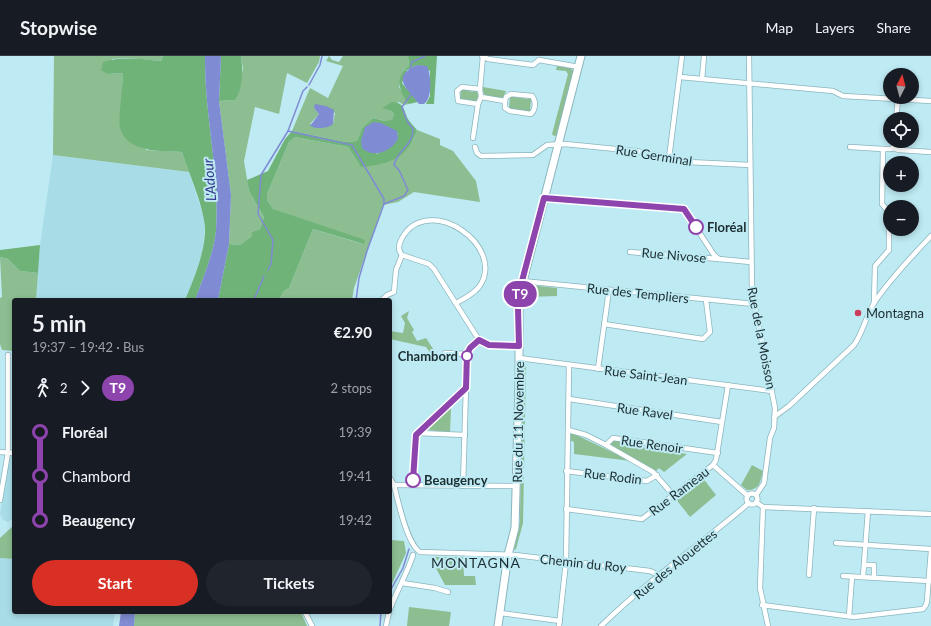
<!DOCTYPE html>
<html lang="en">
<head>
<meta charset="utf-8">
<style>
  body { margin:0; font-family:Lato,sans-serif; background:#20242c; color:#f1f3f6; height:100vh; display:flex; flex-direction:column; font-size:15px; white-space:nowrap }
  * { box-sizing:border-box; margin:0 }
  p { font-size:13px; color:#9ea1a6 }
  .icon { flex:none; width:22px; height:22px; fill:none; stroke:currentColor; stroke-width:2; stroke-linecap:round; stroke-linejoin:round }
  .map { position:relative; flex:1; overflow:hidden }
  .drawer { position:absolute; left:12px; top:242px; width:380px; height:316px; display:flex; flex-direction:column; background:#171b24; border-radius:4px; box-shadow:0 2px 6px #0003 }
  .drawer>* { flex:none }
  .badge { padding:0 8px; border-radius:13px; font-size:14px; line-height:26px }
  .needle { width:26px; rotate:6deg }
  .fabs { position:absolute; left:883px; top:12px; display:grid; gap:8px }
  .fabs a { display:grid; place-items:center; width:36px; height:36px; border-radius:50%; background:#171b24; box-shadow:0 2px 6px #0003; font-size:20px }
  .map>.badge { position:absolute; translate:-50% -50%; box-shadow:0 0 0 2px #fff }
  .legs { display:flex; align-items:center; gap:6px; height:44px; padding:0 20px; font-size:13px }
  .legs p { margin-inline-start:auto }
  .headline { display:flex; align-items:center; justify-content:space-between; height:68px; padding:0 20px }
  h1 { font-size:22px; font-weight:700; line-height:30px }
  .button { display:flex; gap:8px; margin-top:auto; padding:8px 20px }
  .button a { flex:1; height:46px; border-radius:24px; background:#d93025; color:#fff; font-size:16px; font-weight:700; line-height:46px; text-align:center }
  .button a+a { background:#20242c; color:#f1f3f6 }
  ul { padding:0 20px; list-style:none }
  li { display:flex; align-items:center; gap:14px; height:44px; font-size:15px }
  li i { display:grid; place-items:center; width:6px; height:100%; margin:0 5px; background:currentColor }
  li i::after { content:''; width:10px; height:10px; margin:-5px; border:3px solid; border-radius:50%; background:#171b24 }
  li p { margin-inline-start:auto }
  li:first-child i { background:linear-gradient(#0000 50%,currentColor 0) }
  li:last-child i { background:linear-gradient(currentColor 50%,#0000 0) }
  header { display:flex; align-items:center; gap:24px; box-sizing:border-box; height:56px; padding:0 20px; background:#171b24; border-bottom:1px solid #363941 }
  header strong { font-size:19px }
  nav { display:flex; gap:22px; margin-inline-start:auto; font-size:14px }
  .map>svg:first-child { display:block }
  .built { fill:#a8dde7 }
  .green { fill:#8cbe91; fill-rule:evenodd }
  .forest { fill:#70b379; fill-rule:evenodd }
  .water { fill:#7f8bd3 }
  .lines { fill:none; stroke-linecap:round; stroke-linejoin:round }
  .stream { stroke:#7f8bd3; stroke-width:1.5 }
  .street-casing { stroke:#8bb5be; stroke-width:6 }
  .secondary-casing { stroke:#8bb5be; stroke-width:9 }
  .street { stroke:#fff; stroke-width:4.5 }
  .secondary { stroke:#fff; stroke-width:7 }
  .line-1-casing { stroke:#fff; stroke-width:9 }
  .line-1 { stroke:#8e44ad; stroke-width:6 }
  .stop-1-dot { fill:#fff; stroke:#8e44ad; stroke-width:2 }
  .poi-dot { fill:#cc3d5c; stroke:#beeaf3; stroke-width:1.5 }
  .labels { text-anchor:middle; dominant-baseline:central; stroke-width:4; stroke-linejoin:round; paint-order:stroke }
  .street-label { font-size:13px; fill:#1c2d31; stroke:#beeaf3 }
  .stop-label { font-size:13px; font-weight:bold; fill:#1c2d31; stroke:#beeaf3; text-anchor:start }
  .poi-label { font-size:13px; fill:#1c2d31; stroke:#beeaf3; text-anchor:start }
  .water-label { font-size:14px; font-style:italic; fill:#34388d; stroke:#beeaf3 }
  .neighbourhood-label { font-size:14px; letter-spacing:1px; fill:#1c2d31; stroke:#beeaf3 }
</style>
</head>
<body>
<header>
<strong>Stopwise</strong>
<nav><a>Map</a><a>Layers</a><a>Share</a></nav>
</header>
<div class="map">
<svg width="931" height="570" viewBox="0 0 931 570">
  <rect width="100%" height="100%" fill="#beeaf3"/>
  <g class="built">
    <path d="M53,99L189,116L205,165L203,193L193,226L185,244H36L40,189Z"/>
    <path d="M10,399L14,400V467L11,464L8,466L3,464L0,458Z"/>
    <path d="M0,502L14,503V556H115L113,570H0Z"/>
  </g>
  <g class="green">
    <path d="M54,0H163L161,5L128,2L112,3L108,18L123,17L122,39L146,94L182,96L189,116L53,99Z"/>
    <path d="M241,0H320L319,6L307,27L287,17L279,58L255,51L244,105L249,135L264,161L260,173L252,176V180L240,189L229,188L231,139L219,45L235,44L243,13Z"/>
    <path d="M329,0L332,4L339,6L343,0H408L409,10L404,14L399,31L409,48L404,49L399,46L383,52L391,55L394,58L392,65H385L373,62L362,72L357,85L346,86L292,75L310,32L328,42L343,10L326,5ZM314,52L335,57L333,68H310L319,58Z"/>
    <path d="M557,10L570,12L575,16L558,79L554,80L552,78L568,18L566,15L556,14Z"/>
    <path d="M483,31L506,35L503,42L486,40L482,35Z"/>
    <path d="M463,33L473,36V34L476,35L479,40L477,44L471,47V44L462,45L460,43L461,34Z"/>
    <path d="M514,39V41L528,43L530,41L533,45H531L530,53L532,54L530,56L512,53V54L509,52L510,41Z"/>
    <path d="M417,74L440,83V89L453,95L476,125L480,146L414,136L398,146L383,149L354,232L352,244H280V242L284,235L289,232L313,173L363,188L273,153L267,144V138L289,86L295,81L348,91L359,108L405,94L413,84Z"/>
    <path d="M0,201L8,203L20,215L38,217L36,244H14V295L2,294L0,288V242L2,241Z"/>
    <path d="M529,229L557,232V240L528,241Z"/>
    <path d="M409,255L407,262L414,274L412,276L417,285L426,282L437,299L434,302L426,291L390,283V275L403,277L405,267L401,260Z"/>
    <path d="M524,307L526,310L523,467L516,493L514,494L520,466L522,308Z"/>
    <path d="M451,351L450,377L429,374L430,370Z"/>
    <path d="M572,377L631,405L574,398V386L569,384L570,378Z"/>
    <path d="M614,384L633,387V390L687,398L664,416L659,412L656,415L611,390L610,387Z"/>
    <path d="M752,409L763,415C760,426 760,434 747,434L741,429Z"/>
    <path d="M702,421L716,439L690,461L675,442Z"/>
    <path d="M14,469V503L0,502V482Z"/>
    <path d="M390,484L404,485L406,497L390,532Z"/>
    <path d="M430,501H463L464,520H475L476,529H445Z"/>
    <path d="M409,551L451,556L449,570H407Z"/>
    <path d="M135,556H301L307,570H134Z"/>
  </g>
  <g class="forest">
    <path d="M163,0H205C204,58 220,115 216,174C214,197 203,222 195,244H185C194,223 209,187 204,164C200,141 189,118 182,96C162,95 127,97 120,72C118,65 123,28 123,17L108,18L101,14L103,6C122,0 142,3 161,5Z"/>
    <path d="M221,0H241C243,13 243,32 235,44L219,45Z"/>
    <path d="M408,0H437L434,48H426L430,40V15L417,9L407,14L402,27L418,46L409,48C399,36 394,21 409,10Z"/>
    <path d="M392,46C405,47 403,53 408,63C410,67 414,70 417,74C407,103 390,108 361,111L348,91L295,81L289,86L267,138V144L273,153L365,184L364,188L313,173L289,232L284,235L280,242V244H218L229,188L240,189L252,180V176L260,173L264,161L249,135L247,124L268,115L285,83L292,75L346,86L357,85L362,72L373,62L385,65L392,64L394,58L391,55L382,52ZM388,71L398,78L386,94L376,98Z"/>
    <path d="M40,189L38,217L20,215L8,203L0,201V194Z"/>
  </g>
  <g class="water">
    <path d="M205,0H221L219,45L231,139L229,188L218,244H195C203,222 214,197 216,174C220,115 204,58 205,0Z"/>
    <path d="M417,9L427,10C431,18 433,42 424,48H419C407,32 390,21 417,9Z"/>
    <path d="M315,48L326,50L334,54L333,68C328,73 316,73 310,70L319,58L314,52Z"/>
    <path d="M374,66L381,67L397,75L398,82C393,95 373,103 362,92L361,85L365,71Z"/>
    <path d="M121,556H135L134,570H119Z"/>
  </g>
  <g class="lines">
    <g class="stream">
      <path d="M410,14L412,6L425,0"/>
      <path d="M309,29L320,9L322,0"/>
      <path d="M288,75L352,89L384,143V148L367,195L359,222L356,244"/>
      <path d="M384,148L404,140L408,134L399,114L394,109C398,93 413,90 413,73L407,65L402,51L412,37"/>
      <path d="M268,214L271,208L273,184L258,158L261,119L288,75L303,35L307,31"/>
      <path d="M254,244L264,220"/>
      <path d="M390,535L403,512L409,493"/>
      <path d="M380,570L381,556"/>
    </g>
    <g class="street-casing">
      <g id="street">
        <path d="M482,0L488,3L533,9L539,4"/>
        <path d="M749,0L752,236L775,352L774,372L770,382L764,427L756,439"/>
        <path d="M539,4L579,11"/>
        <path d="M680,21L833,35L843,40L931,45"/>
        <path d="M702,23L704,0"/>
        <path d="M481,41L505,45L506,41L511,38L532,40C536,45 536,53 531,58L510,55L505,52V45"/>
        <path d="M478,48L458,45L457,35L462,31L480,33"/>
        <path d="M896,63L898,43"/>
        <path d="M473,82L478,48L481,41L480,33L483,0"/>
        <path d="M475,91L477,97L481,100L533,99L547,89L565,88L636,95L688,106L750,109"/>
        <path d="M850,91L883,93"/>
        <path d="M893,92L899,94L931,96"/>
        <path d="M669,102L682,0"/>
        <path d="M544,142L684,153L714,199L719,203L751,206"/>
        <path d="M630,196L719,203"/>
        <path d="M522,225L754,248"/>
        <path d="M382,244L387,239L394,236L396,214L402,199"/>
        <path d="M456,247C464,243 473,238 479,231C508,190 428,136 402,182C399,188 397,193 402,199L429,208L434,213L479,284"/>
        <path d="M874,247L875,210L889,194V161L887,154L882,148L883,93H891L895,89V85"/>
        <path d="M604,268L703,283L710,276L706,244"/>
        <path d="M445,297L467,298"/>
        <path d="M519,302L772,335"/>
        <path d="M598,313L609,234"/>
        <path d="M569,343L722,366"/>
        <path d="M774,361L789,350L854,289C864,275 866,258 876,244C892,221 912,200 931,180"/>
        <path d="M568,374L586,379L606,389L613,382L718,397"/>
        <path d="M418,377L465,379"/>
        <path d="M606,389L653,416L674,440"/>
        <path d="M0,396L14,397"/>
        <path d="M713,409L748,440"/>
        <path d="M566,415L647,425L657,419"/>
        <path d="M390,422L394,429C398,445 407,488 420,496L515,499L650,515L659,519"/>
        <path d="M413,428L416,379L466,332"/>
        <path d="M394,429L517,430"/>
        <path d="M463,430L467,298L470,291L479,284L489,289L519,290"/>
        <circle cx="752" cy="443" r="5.5"/>
        <path d="M0,444L8,397V299"/>
        <path d="M756,446L763,451L760,532L768,570"/>
        <path d="M763,451L931,458"/>
        <path d="M566,453L642,463L713,409L716,404L728,329"/>
        <path d="M836,487L931,493"/>
        <path d="M864,509H874V521"/>
        <path d="M809,519L814,452"/>
        <path d="M843,520L929,525"/>
        <path d="M863,521L868,455"/>
        <path d="M402,527L435,532L448,536"/>
        <path d="M762,549L854,561L923,553L926,549L927,545L931,495"/>
        <path d="M390,553C397,534 407,518 413,499"/>
        <path d="M305,556L312,570"/>
        <path d="M500,557L560,565"/>
        <path d="M849,560L852,521"/>
        <path d="M386,570L389,556"/>
        <path d="M559,570L566,506L569,309"/>
        <path d="M601,570C647,525 700,489 749,447"/>
      </g>
    </g>
    <g class="secondary-casing">
      <path id="secondary" d="M498,570L508,499L515,472L519,325V253L520,237L581,0"/>
    </g>
    <use href="#street" class="street"/>
    <use href="#secondary" class="secondary"/>
  </g>
  <g class="lines">
    <g class="line-1-casing">
      <path id="line-1" d="M413,424L416,379L466,332L467,298L470,292L479,284L489,289L519,290L518,253L522,225L544,142L684,153L696,171"/>
    </g>
    <use href="#line-1" class="line-1"/>
  </g>
  <g class="stop-1-dot">
    <circle cx="696" cy="171" r="7"/>
    <circle cx="467" cy="300" r="5"/>
    <circle cx="413" cy="424" r="7"/>
  </g>
  <circle class="poi-dot" cx="858" cy="257" r="4"/>
  <g class="labels">
    <g class="street-label">
      <text transform="translate(654 99) rotate(9)">Rue Germinal</text>
      <text transform="translate(674 199) rotate(5)">Rue Nivose</text>
      <text transform="translate(638 237) rotate(6)">Rue des Templiers</text>
      <text transform="translate(762 282) rotate(79)">Rue de la Moisson</text>
      <text transform="translate(646 319) rotate(7)">Rue Saint-Jean</text>
      <text transform="translate(645 355) rotate(8)">Rue Ravel</text>
      <text transform="translate(518 366) rotate(-89)">Rue du 11 Novembre</text>
      <text transform="translate(652 388) rotate(8)">Rue Renoir</text>
      <text transform="translate(613 420) rotate(7)">Rue Rodin</text>
      <text transform="translate(679 435) rotate(-37)">Rue Rameau</text>
      <text transform="translate(583 507) rotate(6)">Chemin du Roy</text>
      <text transform="translate(675 508) rotate(-39)">Rue des Alouettes</text>
    </g>
    <g class="stop-label">
      <text x="707" y="171">Floréal</text>
      <text x="458" y="300" text-anchor="end">Chambord</text>
      <text x="424" y="424">Beaugency</text>
    </g>
    <g class="poi-label">
      <text x="866" y="257">Montagna</text>
    </g>
    <g class="water-label">
      <text transform="translate(209 124) rotate(-95)">L'Adour</text>
    </g>
    <g class="neighbourhood-label">
      <text x="476" y="506">MONTAGNA</text>
    </g>
  </g>
</svg>
<div class="fabs">
<a><svg class="needle" viewBox="-14 -14 28 28"><path d="M0-13l5 13h-10z" fill="#e53935"/><path d="M0 13l5-13h-10z" fill="#9ea1a6"/></svg></a>
<a><svg class="icon" aria-label="locate" viewBox="0 0 24 24"><circle cx="12" cy="12" r="6"/><path d="M12 2v4M12 18v4M2 12h4M18 12h4"/></svg></a>
<a>+</a>
<a>−</a>
</div>
<b class="badge" style="left:520px;top:238px;background:#8e44ad;color:#fff">T9</b>
<section class="drawer">
<div class="headline"><div><h1>5 min</h1><p>19:37 – 19:42 · Bus</p></div><b>€2.90</b></div>
<div class="legs"><svg class="icon" aria-label="walk" viewBox="0 0 24 24"><circle cx="13" cy="4" r="2"/><path d="M13 8l-2 6 4 7M11 14l-3 7M7 12l3-4h3l4 4"/></svg>2<svg class="icon" aria-label="forward" viewBox="0 0 24 24"><path d="M9 5l7 7-7 7"/></svg><b class="badge" style="background:#8e44ad;color:#fff">T9</b><p>2 stops</p></div>
<ul>
<li><i style="color:#8e44ad"></i><b>Floréal</b><p>19:39</p></li>
<li><i style="color:#8e44ad"></i><span>Chambord</span><p>19:41</p></li>
<li><i style="color:#8e44ad"></i><b>Beaugency</b><p>19:42</p></li>
</ul>
<div class="button"><a>Start</a><a>Tickets</a></div>
</section>
</div>
</body>
</html>
